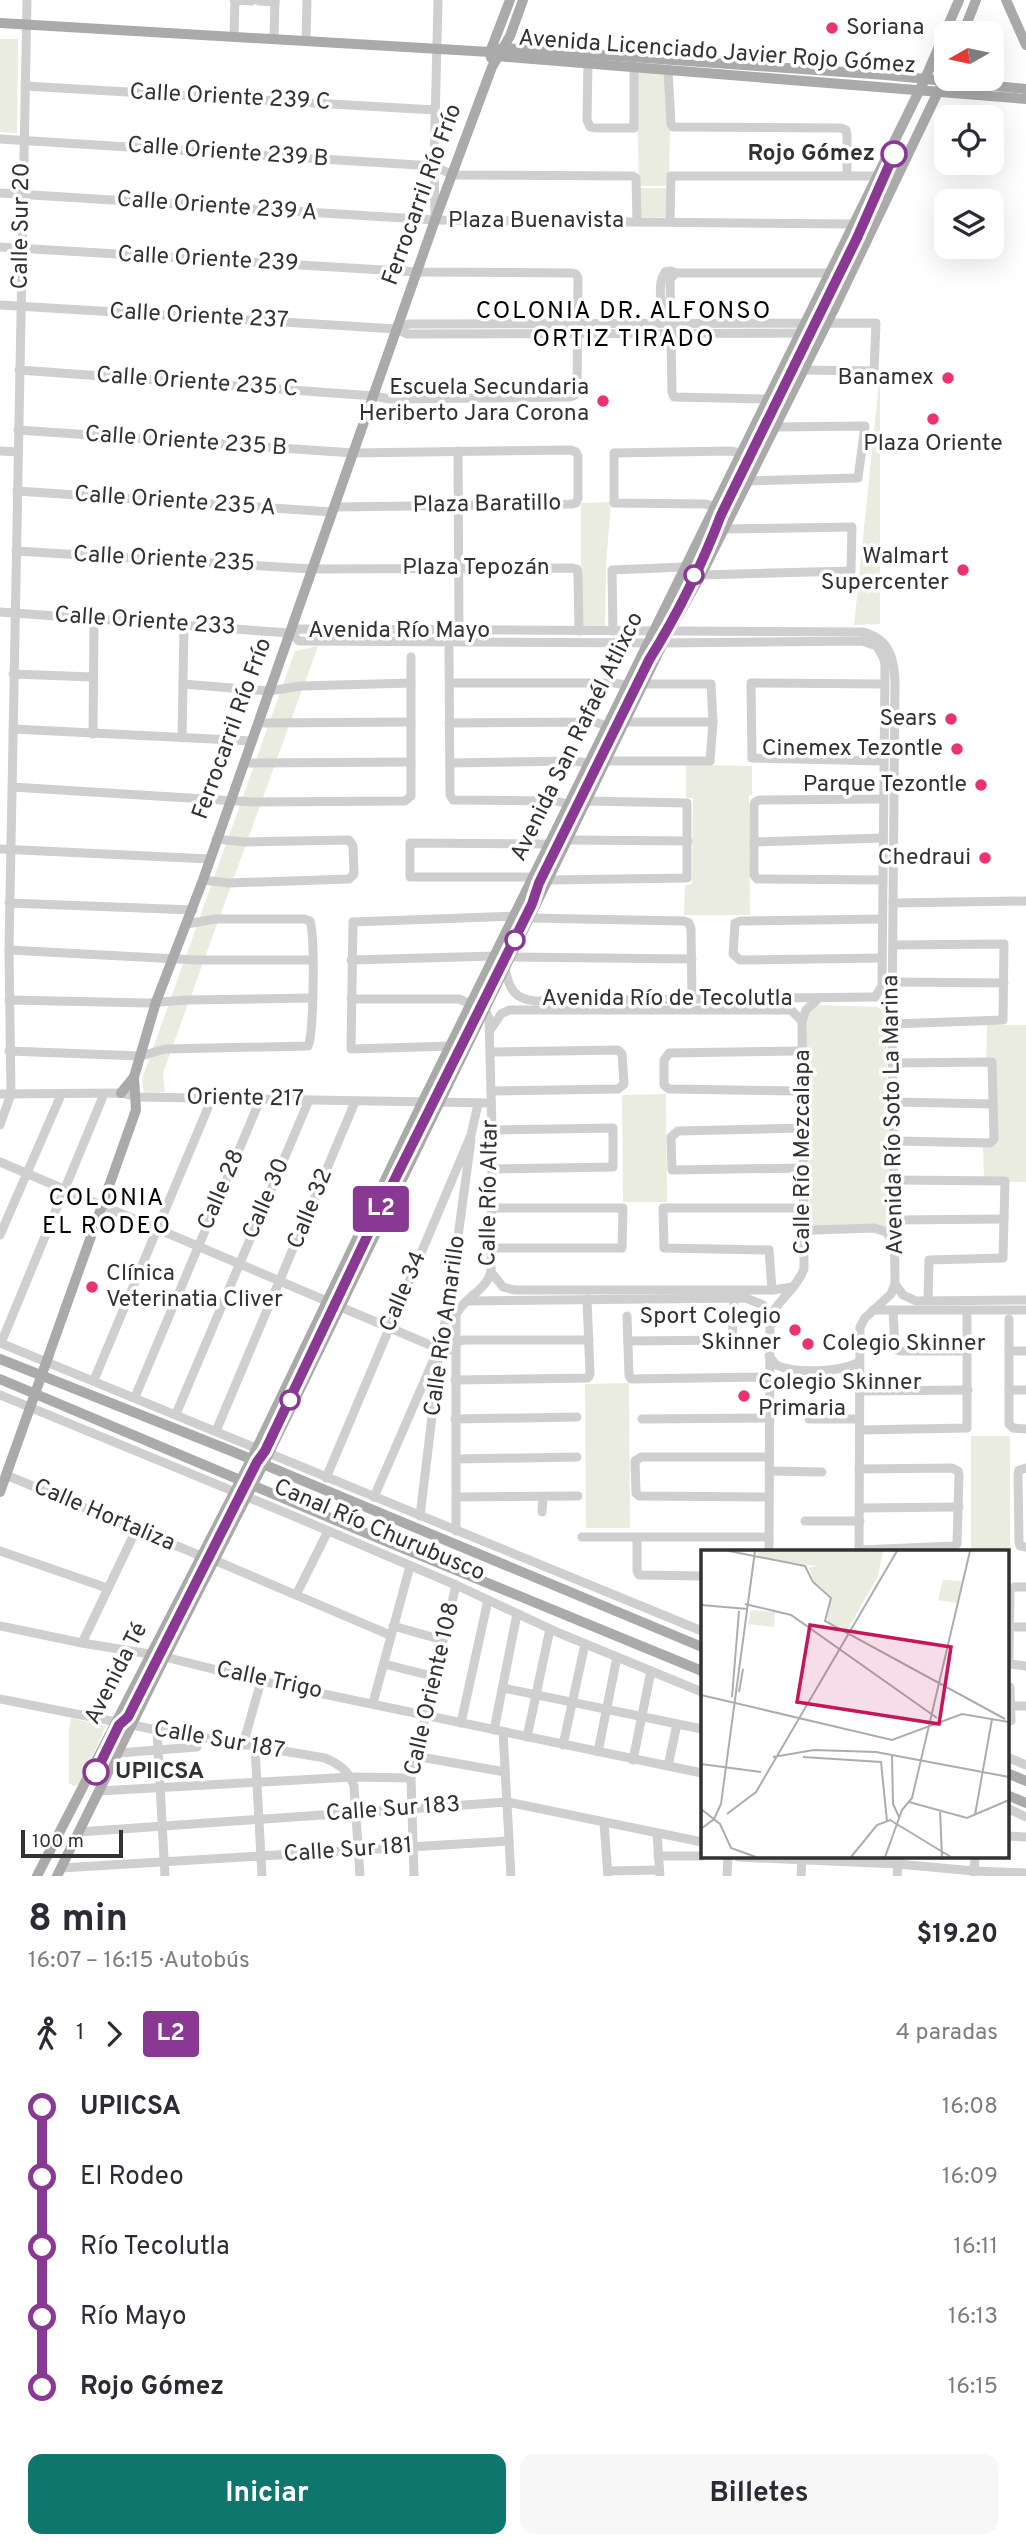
<!DOCTYPE html>
<html lang="es">
<head>
<meta charset="utf-8">
<style>
  body { margin:0; font-family:Overpass,sans-serif; background:#f7f7f7; color:#2b2b33; height:100vh; display:flex; flex-direction:column; font-size:26px; white-space:nowrap }
  * { box-sizing:border-box; margin:0 }
  p { font-size:23px; color:#7c7c81 }
  .icon { flex:none; width:38px; height:38px; fill:none; stroke:currentColor; stroke-width:2; stroke-linecap:round; stroke-linejoin:round }
  .map { position:relative; height:1876px; overflow:hidden }
  .details { display:flex; flex-direction:column; background:#fff; flex:1 }
  .details>* { flex:none }
  .badge { padding:0 14px; border-radius:5px; font-size:24px; line-height:46px }
  .needle { width:46px; rotate:261deg }
  .fabs { position:absolute; left:934px; top:21px; display:grid; gap:14px }
  .fabs a { display:grid; place-items:center; width:70px; height:70px; border-radius:14px; background:#fff; box-shadow:0 7px 28px #0002; font-size:35px }
  .scale { position:absolute; left:21px; bottom:18px; width:102px; box-sizing:border-box; padding-left:7px; border:4px solid #323232; border-top:0; font-size:19px; line-height:24px; white-space:nowrap; color:#323232; -webkit-text-stroke:5px #fff; paint-order:stroke }
  .map>.badge { position:absolute; translate:-50% -50%; box-shadow:0 0 0 4px #fff }
  .legs { display:flex; align-items:center; gap:10px; height:77px; padding:0 28px; font-size:23px }
  .legs p { margin-inline-start:auto }
  .headline { display:flex; align-items:center; justify-content:space-between; height:119px; padding:0 28px }
  h1 { font-size:38px; font-weight:700; line-height:52px }
  .button { display:flex; gap:14px; margin-top:auto; padding:14px 28px }
  .button a { flex:1; height:80px; border-radius:14px; background:#0f766e; color:#fff; font-size:28px; font-weight:700; line-height:80px; text-align:center }
  .button a+a { background:#f7f7f7; color:#2b2b33 }
  ul { padding:0 28px; list-style:none }
  li { display:flex; align-items:center; gap:24px; height:70px; font-size:26px }
  li i { display:grid; place-items:center; width:10px; height:100%; margin:0 9px; background:currentColor }
  li i::after { content:''; width:18px; height:18px; margin:-9px; border:5px solid; border-radius:50%; background:#fff }
  li p { margin-inline-start:auto }
  li:first-child i { background:linear-gradient(#0000 50%,currentColor 0) }
  li:last-child i { background:linear-gradient(currentColor 50%,#0000 0) }
  .map>svg:first-child { display:block }
  .green { fill:#e9ecde }
  .lines { fill:none; stroke-linecap:round; stroke-linejoin:round }
  .minor { stroke:#cfcfcf; stroke-width:9 }
  .major { stroke:#aaa; stroke-width:10 }
  .line-1-casing { stroke:#fff; stroke-width:16 }
  .line-1 { stroke:#893894; stroke-width:10 }
  .poi-dot { fill:#eb336d; stroke:#fff; stroke-width:2.5 }
  .stop-1-dot { fill:#fff; stroke:#893894; stroke-width:3.5 }
  .labels { text-anchor:middle; dominant-baseline:central; stroke-width:7; stroke-linejoin:round; paint-order:stroke }
  .poi-label { font-size:23px; fill:#323232; stroke:#fff; text-anchor:end }
  .street-label { font-size:23px; fill:#323232; stroke:#fff }
  .stop-label { font-size:23px; font-weight:bold; fill:#323232; stroke:#fff; text-anchor:end }
  .neighbourhood-label { font-size:24px; letter-spacing:2px; fill:#000; stroke:#fff }
  .inset-road { fill:none; stroke:#adadad; stroke-width:2 }
  .view { fill:#c2185b; fill-opacity:0.15; stroke:#c2185b; stroke-width:3.5 }
  .inset-edge { fill:none; stroke:#323232; stroke-width:3.5 }
</style>
</head>
<body>
<div class="map">
<svg width="1026" height="1876" viewBox="0 0 1026 1876">
  <rect width="100%" height="100%" fill="#fff"/>
  <g class="green">
    <path d="M0,39H18L17,133L0,132Z"/>
    <path d="M636,69L664,72L670,124L669,186H639Z"/>
    <path d="M638,188H666L667,217H639Z"/>
    <path d="M880,373V624L854,625Z"/>
    <path d="M611,502L606,564L605,627H581V503Z"/>
    <path d="M318,646L163,1073L165,1092L144,1093L142,1079L295,651Z"/>
    <path d="M686,765L752,766V795H749L750,915H684L685,885L692,884L693,798H686Z"/>
    <path d="M817,1005L877,1007L886,1013L890,1227L808,1228L805,1023L807,1014Z"/>
    <path d="M987,1025H1026V1182H984L983,1143H991L990,1067L986,1066Z"/>
    <path d="M666,1094L667,1202H623L622,1095Z"/>
    <path d="M629,1383L630,1528H586L585,1384Z"/>
    <path d="M971,1436H1010V1574H1007V1552H971Z"/>
    <path d="M71,1718L106,1726L80,1784L72,1786V1784H69V1729Z"/>
  </g>
  <g class="lines">
    <g class="minor">
      <path d="M234,0L252,1"/>
      <path d="M259,1L275,2"/>
      <path d="M234,36L235,0"/>
      <path d="M274,39L275,0"/>
      <path d="M306,41L307,0"/>
      <path d="M588,63L587,120L590,127L594,128H634V66"/>
      <path d="M668,69L671,124L673,127L841,128L846,130L847,135V175"/>
      <path d="M25,86L435,110"/>
      <path d="M0,139L434,166L453,175L633,176L636,178L637,222"/>
      <path d="M0,193L435,220L853,224"/>
      <path d="M435,218L434,166L438,0"/>
      <path d="M670,222L671,176H876"/>
      <path d="M0,247L417,272L572,273L576,274L578,278L577,389L575,395L570,397L389,399L374,396L19,370"/>
      <path d="M0,305L397,329L407,334L822,333"/>
      <path d="M671,316C658,310 658,282 665,272L671,271L676,273"/>
      <path d="M397,329L409,324L876,323L874,371L803,370"/>
      <path d="M768,399L674,397L672,392L670,279L676,273H829"/>
      <path d="M18,430L354,453L571,450L576,452L578,456V498L576,503L571,504L334,507"/>
      <path d="M0,451L18,452"/>
      <path d="M458,451L459,631"/>
      <path d="M747,481L858,478L865,426L775,427"/>
      <path d="M17,491L332,512"/>
      <path d="M714,506L705,504L614,503V453L730,451L741,453"/>
      <path d="M16,551L312,569L573,568L577,569L578,574L579,631"/>
      <path d="M701,575L851,571L852,527L724,529"/>
      <path d="M0,612L290,633L300,629L862,632C888,638 894,656 895,681L892,1024L895,1284L891,1294L865,1318L860,1327L859,1552"/>
      <path d="M613,631L612,570L684,567"/>
      <path d="M290,633L299,641L659,643L862,641L877,646L884,659L885,666L882,986L875,997"/>
      <path d="M449,649L450,795L453,800L556,801L568,804"/>
      <path d="M13,674L93,677"/>
      <path d="M450,683H614L626,685"/>
      <path d="M183,684L269,691L301,686L411,683"/>
      <path d="M626,722H713"/>
      <path d="M258,723L411,722"/>
      <path d="M449,723L595,722L607,726"/>
      <path d="M13,729L252,741"/>
      <path d="M93,734L94,618"/>
      <path d="M182,738L184,625"/>
      <path d="M607,761H710L713,722L711,684H644"/>
      <path d="M883,761L752,758L751,683L884,684"/>
      <path d="M244,763L411,762"/>
      <path d="M450,763L573,761L589,763"/>
      <path d="M12,787L253,802L405,801L411,796V657"/>
      <path d="M568,840L688,841"/>
      <path d="M754,842L883,838"/>
      <path d="M0,849L210,859"/>
      <path d="M533,877H410V843L550,844"/>
      <path d="M203,880L229,883L349,879L354,874L353,846L349,840L245,842L216,839"/>
      <path d="M549,880L687,878V803L587,801"/>
      <path d="M883,880L757,879L754,875V806L755,802L759,800L883,799"/>
      <path d="M9,903L193,910"/>
      <path d="M893,903L1026,901"/>
      <path d="M530,918L684,921L689,923L691,929L692,999"/>
      <path d="M9,950L196,960H312"/>
      <path d="M511,957L692,959"/>
      <path d="M882,958L740,960L733,954L735,923L741,921L882,919"/>
      <path d="M351,960L495,956"/>
      <path d="M505,969C509,988 514,999 535,1001L875,997"/>
      <path d="M893,982L1004,983"/>
      <path d="M351,999H459L485,1010L489,1018L492,1130L491,1272C485,1292 464,1297 456,1315V1531"/>
      <path d="M9,1000L148,1003L187,1000L311,998"/>
      <path d="M892,1024L1003,1020L1004,944L893,945"/>
      <path d="M491,1029L501,1014L509,1010H791L802,1021"/>
      <path d="M451,1046L351,1049L353,922L515,916"/>
      <path d="M9,1051L141,1056L165,1049L308,1046C314,1033 315,935 310,921L304,919H215L187,924"/>
      <path d="M802,1051L669,1053L664,1060V1085L669,1089L802,1091"/>
      <path d="M491,1052L618,1050L622,1054L624,1084L618,1089L491,1091"/>
      <path d="M893,1063L992,1062L994,1139L990,1143L895,1141"/>
      <path d="M0,1094L121,1093L137,1097L491,1103"/>
      <path d="M894,1102L993,1104"/>
      <path d="M0,1125L11,1094L9,950L27,0"/>
      <path d="M803,1128L678,1131L671,1137L672,1170L803,1168"/>
      <path d="M0,1162L430,1345L439,1346L464,1340H589"/>
      <path d="M492,1169L613,1167V1128L492,1130"/>
      <path d="M894,1180L1005,1181L1003,1258L929,1260L928,1300"/>
      <path d="M491,1208H623L622,1248H491"/>
      <path d="M895,1220L1004,1219"/>
      <path d="M0,1235L61,1095"/>
      <path d="M805,1238L806,1233L814,1230L874,1228L886,1232L895,1244"/>
      <path d="M491,1272L503,1287L514,1290H772L793,1287"/>
      <path d="M895,1284L903,1295L916,1301L1026,1300"/>
      <path d="M772,1290L769,1250L664,1248L663,1208H803"/>
      <path d="M467,1301L746,1298L763,1305L770,1317"/>
      <path d="M873,1310H1026"/>
      <path d="M893,1310L895,1349L899,1351H968"/>
      <path d="M627,1316L629,1375L631,1379L769,1377"/>
      <path d="M1009,1319V1424L1013,1428L1026,1429"/>
      <path d="M628,1341L732,1340L734,1298"/>
      <path d="M0,1343L702,1631"/>
      <path d="M1,1343L104,1094"/>
      <path d="M1009,1351H1026"/>
      <path d="M769,1356L776,1365C796,1374 841,1372 859,1362"/>
      <path d="M94,1380L212,1098"/>
      <path d="M455,1380L588,1378L590,1374L587,1299"/>
      <path d="M1009,1390H1026"/>
      <path d="M859,1391L968,1390"/>
      <path d="M0,1395L291,1515L456,1585L559,1633L702,1692"/>
      <path d="M135,1397L260,1100"/>
      <path d="M176,1414L309,1100"/>
      <path d="M455,1419L577,1417"/>
      <path d="M642,1419L770,1418"/>
      <path d="M809,1419H859"/>
      <path d="M860,1430L967,1428V1311"/>
      <path d="M216,1431L355,1102"/>
      <path d="M456,1459L577,1457"/>
      <path d="M1026,1468L1019,1470L1018,1475L1019,1542L1020,1546L1026,1547"/>
      <path d="M769,1471L822,1472"/>
      <path d="M6,1475L201,1556"/>
      <path d="M326,1478L471,1135L478,1104"/>
      <path d="M374,1497L437,1352L456,1349"/>
      <path d="M456,1497L578,1496"/>
      <path d="M769,1497L639,1496L636,1493L635,1461L641,1457H769"/>
      <path d="M860,1508L959,1507"/>
      <path d="M542,1512L543,1498"/>
      <path d="M420,1516L438,1367L437,1352L448,1311L471,1140"/>
      <path d="M805,1521H860"/>
      <path d="M582,1537H769"/>
      <path d="M637,1538V1571L639,1575L702,1576"/>
      <path d="M859,1550L954,1546L957,1544L959,1476L958,1471L952,1468L859,1469"/>
      <path d="M0,1551L107,1588"/>
      <path d="M769,1552L770,1317C779,1299 797,1288 804,1269L802,1021L806,1010L819,998"/>
      <path d="M214,1560L390,1635"/>
      <path d="M1026,1587H1014L1010,1590L1009,1659L1010,1664L1026,1666"/>
      <path d="M296,1595L328,1531"/>
      <path d="M0,1626L82,1643L150,1654"/>
      <path d="M393,1626L443,1640"/>
      <path d="M1009,1627H1026"/>
      <path d="M82,1643L136,1530"/>
      <path d="M165,1657L261,1681L702,1773"/>
      <path d="M384,1664L436,1677"/>
      <path d="M1010,1687L1011,1721"/>
      <path d="M503,1688L702,1729"/>
      <path d="M0,1699L157,1730L325,1758C339,1764 349,1771 354,1786L360,1876"/>
      <path d="M373,1703L410,1566"/>
      <path d="M1011,1706H1026"/>
      <path d="M461,1723L488,1600"/>
      <path d="M157,1730L165,1876"/>
      <path d="M494,1730L517,1614"/>
      <path d="M503,1732L511,1876"/>
      <path d="M527,1737L550,1629"/>
      <path d="M243,1745L261,1681"/>
      <path d="M563,1745L585,1644"/>
      <path d="M255,1747L262,1876"/>
      <path d="M598,1752L617,1657"/>
      <path d="M118,1753L197,1747"/>
      <path d="M415,1756L505,1772"/>
      <path d="M1007,1757L1026,1765"/>
      <path d="M633,1760L651,1671"/>
      <path d="M668,1766L677,1724"/>
      <path d="M99,1791L351,1777L411,1778"/>
      <path d="M1007,1808L1026,1817"/>
      <path d="M604,1823L608,1876"/>
      <path d="M79,1832L507,1802L702,1842"/>
      <path d="M657,1834L660,1876"/>
      <path d="M1007,1836L1026,1837"/>
      <path d="M658,1856H702"/>
      <path d="M738,1857L898,1864L974,1871L1026,1873"/>
      <path d="M61,1868L509,1841"/>
      <path d="M608,1871L659,1870"/>
      <path d="M974,1874L975,1857"/>
      <path d="M414,1876L411,1778L456,1585"/>
      <path d="M727,1876L728,1857"/>
      <path d="M801,1876L802,1857"/>
      <path d="M897,1876L899,1857"/>
    </g>
    <g class="major">
      <path d="M1006,0L1026,45"/>
      <path d="M0,23L490,52L503,48L886,75L1026,89"/>
      <path d="M963,33L976,0"/>
      <path d="M495,56L1026,99"/>
      <path d="M491,58L490,52L510,0"/>
      <path d="M121,1093L134,1077"/>
      <path d="M0,1359L229,1450L702,1647"/>
      <path d="M0,1379L385,1541L702,1671"/>
      <path d="M0,1492L136,1110L134,1077L156,1002L203,880L435,220L492,67L510,36L523,0"/>
      <path d="M1007,1773L1026,1781"/>
      <path d="M1007,1795L1026,1803"/>
      <path d="M37,1876L251,1460L422,1103L925,79L959,0"/>
      <path d="M57,1876L165,1657L269,1453L663,643L701,575L834,309L947,73"/>
    </g>
  </g>
  <g class="lines">
    <g class="line-1-casing">
      <path id="line-1" d="M96,1772L119,1725L128,1717L257,1462L265,1451L383,1203L532,904L539,883L649,660C677,615 702,565 721,515L857,238L894,154"/>
    </g>
    <use href="#line-1" class="line-1"/>
  </g>
  <g class="poi-dot">
    <circle cx="832" cy="28" r="7"/>
    <circle cx="948" cy="378" r="7"/>
    <circle cx="603" cy="401" r="7"/>
    <circle cx="933" cy="419" r="7"/>
    <circle cx="963" cy="570" r="7"/>
    <circle cx="951" cy="719" r="7"/>
    <circle cx="957" cy="749" r="7"/>
    <circle cx="981" cy="785" r="7"/>
    <circle cx="985" cy="858" r="7"/>
    <circle cx="92" cy="1287" r="7"/>
    <circle cx="795" cy="1330" r="7"/>
    <circle cx="808" cy="1344" r="7"/>
    <circle cx="744" cy="1396" r="7"/>
  </g>
  <g class="stop-1-dot">
    <circle cx="894" cy="154" r="12"/>
    <circle cx="694" cy="575" r="9"/>
    <circle cx="515" cy="940" r="9"/>
    <circle cx="290" cy="1400" r="9"/>
    <circle cx="96" cy="1772" r="12"/>
  </g>
  <g class="labels">
    <g class="poi-label">
      <text x="846" y="28" text-anchor="start">Soriana</text>
      <text x="934" y="378">Banamex</text>
      <text x="589" y="388">Escuela Secundaria<tspan x="589" dy="26">Heriberto Jara Corona</tspan></text>
      <text x="933" y="444" text-anchor="middle">Plaza Oriente</text>
      <text x="949" y="557">Walmart<tspan x="949" dy="26">Supercenter</tspan></text>
      <text x="937" y="719">Sears</text>
      <text x="943" y="749">Cinemex Tezontle</text>
      <text x="967" y="785">Parque Tezontle</text>
      <text x="971" y="858">Chedraui</text>
      <text x="106" y="1274" text-anchor="start">Clínica<tspan x="106" dy="26">Veterinatia Cliver</tspan></text>
      <text x="781" y="1317">Sport Colegio<tspan x="781" dy="26">Skinner</tspan></text>
      <text x="822" y="1344" text-anchor="start">Colegio Skinner</text>
      <text x="758" y="1383" text-anchor="start">Colegio Skinner<tspan x="758" dy="26">Primaria</tspan></text>
    </g>
    <g class="street-label">
      <text transform="translate(717 53) rotate(4)">Avenida Licenciado Javier Rojo Gómez</text>
      <text transform="translate(230 98) rotate(3)">Calle Oriente 239 C</text>
      <text transform="translate(228 153) rotate(4)">Calle Oriente 239 B</text>
      <text transform="translate(423 195) rotate(-70)">Ferrocarril Río Frío</text>
      <text transform="translate(217 207) rotate(4)">Calle Oriente 239 A</text>
      <text x="536" y="221">Plaza Buenavista</text>
      <text transform="translate(22 226) rotate(-89)">Calle Sur 20</text>
      <text transform="translate(208 260) rotate(3)">Calle Oriente 239</text>
      <text transform="translate(199 317) rotate(3)">Calle Oriente 237</text>
      <text transform="translate(197 383) rotate(4)">Calle Oriente 235 C</text>
      <text transform="translate(186 442) rotate(4)">Calle Oriente 235 B</text>
      <text transform="translate(175 502) rotate(4)">Calle Oriente 235 A</text>
      <text transform="translate(487 505) rotate(-1)">Plaza Baratillo</text>
      <text transform="translate(164 560) rotate(3)">Calle Oriente 235</text>
      <text x="476" y="568">Plaza Tepozán</text>
      <text transform="translate(145 622) rotate(4)">Calle Oriente 233</text>
      <text x="399" y="631">Avenida Río Mayo</text>
      <text transform="translate(233 729) rotate(-70)">Ferrocarril Río Frío</text>
      <text transform="translate(578 737) rotate(-64)">Avenida San Rafaél Atlixco</text>
      <text x="667" y="999">Avenida Río de Tecolutla</text>
      <text transform="translate(245 1099) rotate(1)">Oriente 217</text>
      <text transform="translate(894 1115) rotate(-91)">Avenida Río Soto La Marina</text>
      <text transform="translate(803 1152) rotate(-90)">Calle Río Mezcalapa</text>
      <text transform="translate(222 1190) rotate(-67)">Calle 28</text>
      <text transform="translate(490 1193) rotate(-89)">Calle Río Altar</text>
      <text transform="translate(267 1199) rotate(-67)">Calle 30</text>
      <text transform="translate(311 1209) rotate(-68)">Calle 32</text>
      <text transform="translate(404 1292) rotate(-67)">Calle 34</text>
      <text transform="translate(446 1326) rotate(-82)">Calle Río Amarillo</text>
      <text transform="translate(104 1516) rotate(23)">Calle Hortaliza</text>
      <text transform="translate(379 1531) rotate(23)">Canal Río Churubusco</text>
      <text transform="translate(117 1674) rotate(-63)">Avenida Té</text>
      <text transform="translate(269 1681) rotate(12)">Calle Trigo</text>
      <text transform="translate(433 1689) rotate(-77)">Calle Oriente 108</text>
      <text transform="translate(219 1741) rotate(10)">Calle Sur 187</text>
      <text transform="translate(393 1810) rotate(-4)">Calle Sur 183</text>
      <text transform="translate(348 1851) rotate(-4)">Calle Sur 181</text>
    </g>
    <g class="stop-label">
      <text x="875" y="154">Rojo Gómez</text>
      <text x="115" y="1772" text-anchor="start">UPIICSA</text>
    </g>
    <g class="neighbourhood-label">
      <text x="624" y="312">COLONIA DR. ALFONSO<tspan x="624" dy="28">ORTIZ TIRADO</tspan></text>
      <text x="107" y="1199">COLONIA<tspan x="107" dy="28">EL RODEO</tspan></text>
    </g>
  </g>
  <g transform="translate(701 1550)">
    <rect width="308" height="308" fill="#fff"/>
    <path d="M57,1H182L177,26L145,82L126,72L130,48L114,33L108,18L116,16L58,7ZM242,30L261,31L256,53L237,50ZM50,60L74,62L73,77L47,74Z" fill="#e9ecde"/>
    <path class="inset-road" d="M28,1L104,16L112,32L130,48L124,71L304,169M44,54L90,65L236,168M0,55L47,59M38,142L42,119M0,145L191,190L261,164L308,172M31,147L38,61M191,206L192,254L198,267M72,207L113,200L175,202L308,227M102,207L180,212L186,271M0,214L60,222M208,252L266,268L308,250M0,259L19,274L30,298L55,307M239,260L241,307M26,264L55,242L196,1M274,265L291,169M0,279L13,269L20,254L54,1M150,307L176,275L189,270L250,307M184,307L201,260L211,248L269,1"/>
    <path class="view" d="M109,75L250,97L238,174L96,152Z"/>
    <rect width="308" height="308" class="inset-edge"/>
  </g>
</svg>
<div class="fabs">
<a><svg class="needle" viewBox="-14 -14 28 28"><path d="M0-13l5 13h-10z" fill="#e53935"/><path d="M0 13l5-13h-10z" fill="#7c7c81"/></svg></a>
<a><svg class="icon" aria-label="locate" viewBox="0 0 24 24"><circle cx="12" cy="12" r="6"/><path d="M12 2v4M12 18v4M2 12h4M18 12h4"/></svg></a>
<a><svg class="icon" aria-label="layers" viewBox="0 0 24 24"><path d="M12 4l9 5-9 5-9-5zM3 14l9 5 9-5"/></svg></a>
</div>
<div class="scale">100 m</div>
<b class="badge" style="left:381px;top:1209px;background:#893894;color:#fff">L2</b>
</div>
<section class="details">
<div class="headline"><div><h1>8 min</h1><p>16:07 – 16:15 · Autobús</p></div><b>$19.20</b></div>
<div class="legs"><svg class="icon" aria-label="walk" viewBox="0 0 24 24"><circle cx="13" cy="4" r="2"/><path d="M13 8l-2 6 4 7M11 14l-3 7M7 12l3-4h3l4 4"/></svg>1<svg class="icon" aria-label="forward" viewBox="0 0 24 24"><path d="M9 5l7 7-7 7"/></svg><b class="badge" style="background:#893894;color:#fff">L2</b><p>4 paradas</p></div>
<ul>
<li><i style="color:#893894"></i><b>UPIICSA</b><p>16:08</p></li>
<li><i style="color:#893894"></i><span>El Rodeo</span><p>16:09</p></li>
<li><i style="color:#893894"></i><span>Río Tecolutla</span><p>16:11</p></li>
<li><i style="color:#893894"></i><span>Río Mayo</span><p>16:13</p></li>
<li><i style="color:#893894"></i><b>Rojo Gómez</b><p>16:15</p></li>
</ul>
<div class="button"><a>Iniciar</a><a>Billetes</a></div>
</section>
</body>
</html>
